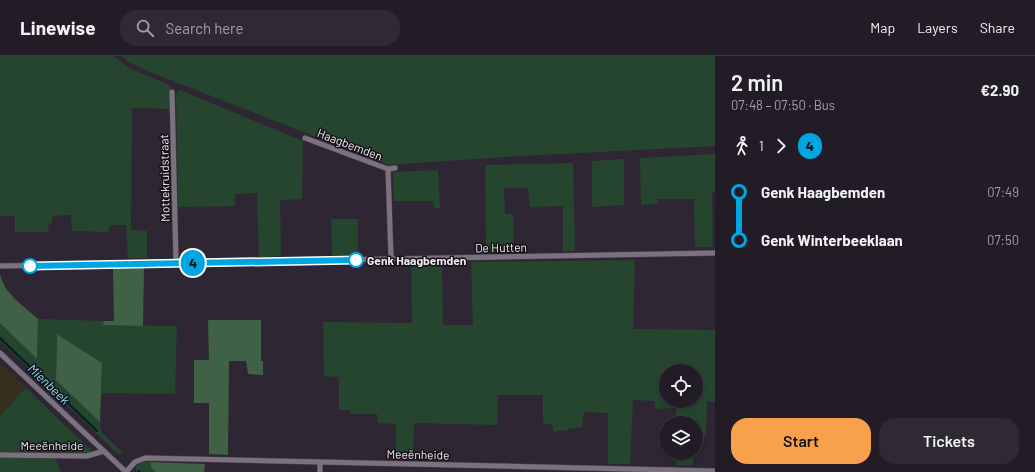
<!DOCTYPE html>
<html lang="en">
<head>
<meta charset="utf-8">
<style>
  body { margin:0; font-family:Barlow,sans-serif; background:#2e2932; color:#f1f3f6; height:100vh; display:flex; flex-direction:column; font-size:15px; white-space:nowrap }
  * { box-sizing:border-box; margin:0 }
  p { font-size:13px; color:#a2a1a7 }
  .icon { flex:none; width:22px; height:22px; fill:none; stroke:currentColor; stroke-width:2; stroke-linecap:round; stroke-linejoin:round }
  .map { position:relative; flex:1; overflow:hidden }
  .drawer { display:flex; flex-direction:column; background:#221c26; width:320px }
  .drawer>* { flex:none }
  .badge { padding:0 8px; border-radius:13px; font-size:14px; line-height:26px }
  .buttons { position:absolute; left:659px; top:308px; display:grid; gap:8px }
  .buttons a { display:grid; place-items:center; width:44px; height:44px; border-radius:50%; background:#221c26; box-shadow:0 2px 6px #0003,0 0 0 1px #3f3a43; font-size:20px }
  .map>.badge { position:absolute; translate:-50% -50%; box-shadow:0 0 0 2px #fff }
  .legs { display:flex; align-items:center; gap:6px; height:44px; padding:0 16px; font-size:13px }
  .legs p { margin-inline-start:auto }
  .overview { display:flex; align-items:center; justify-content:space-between; height:68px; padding:0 16px }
  h1 { font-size:22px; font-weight:600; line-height:30px }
  .primary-button { display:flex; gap:8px; margin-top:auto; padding:8px 16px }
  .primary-button a { flex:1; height:46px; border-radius:16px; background:#f8a04b; color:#111; font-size:16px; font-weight:600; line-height:46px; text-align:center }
  .primary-button a+a { background:#2e2932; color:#f1f3f6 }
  ul { padding:0 16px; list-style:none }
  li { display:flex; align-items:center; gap:14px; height:48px; font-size:15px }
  li i { display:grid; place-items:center; width:6px; height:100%; margin:0 5px; background:currentColor }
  li i::after { content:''; width:10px; height:10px; margin:-5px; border:3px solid; border-radius:50%; background:#221c26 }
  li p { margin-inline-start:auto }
  li:first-child i { background:linear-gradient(#0000 50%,currentColor 0) }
  li:last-child i { background:linear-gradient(currentColor 50%,#0000 0) }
  header { display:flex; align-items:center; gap:24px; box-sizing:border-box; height:56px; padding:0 20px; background:#221c26; border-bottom:1px solid #3f3a43 }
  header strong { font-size:19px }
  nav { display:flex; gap:22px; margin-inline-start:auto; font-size:14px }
  .search { width:280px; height:36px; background:#2e2932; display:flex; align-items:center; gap:10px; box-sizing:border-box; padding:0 14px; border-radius:16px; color:#a2a1a7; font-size:15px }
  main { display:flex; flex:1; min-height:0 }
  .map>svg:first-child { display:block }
  .industrial { fill:#37301f }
  .green { fill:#26452e; fill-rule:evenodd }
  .forest { fill:#3f6146 }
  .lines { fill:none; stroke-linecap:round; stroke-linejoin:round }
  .stream { stroke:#031d25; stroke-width:2 }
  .street-casing { stroke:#4b434e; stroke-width:6 }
  .street { stroke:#7b717f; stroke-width:5 }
  .line-1-casing { stroke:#fff; stroke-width:9 }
  .line-1 { stroke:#00a6e2; stroke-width:6 }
  .stop-1-dot { fill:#fff; stroke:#00a6e2; stroke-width:2 }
  .labels { text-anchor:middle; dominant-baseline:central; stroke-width:3; stroke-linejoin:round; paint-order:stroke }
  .street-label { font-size:12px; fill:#f2ecf5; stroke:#141016 }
  .stop-label { font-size:12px; font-weight:bold; fill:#f2ecf5; stroke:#141016; text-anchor:start }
  .water-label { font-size:13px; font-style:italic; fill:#8bdcf9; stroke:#141016 }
</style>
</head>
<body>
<header>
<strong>Linewise</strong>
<div class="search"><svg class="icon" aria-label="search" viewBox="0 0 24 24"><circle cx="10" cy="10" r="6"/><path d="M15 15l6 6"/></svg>Search here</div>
<nav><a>Map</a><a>Layers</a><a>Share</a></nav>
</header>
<main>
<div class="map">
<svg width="715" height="416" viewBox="0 0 715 416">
  <rect width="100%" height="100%" fill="#2e2632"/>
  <path class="industrial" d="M0,307L26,332L0,360Z"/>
  <g class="green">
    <path d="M0,0H113L131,13L167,28L170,31L169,53L132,52L131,174L147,175V202H128L126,169H109V176L72,175L71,159L52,160V167H49L48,176H15V160H0Z"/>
    <path d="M121,0H715V90L504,101L388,109L150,16L130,7Z"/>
    <path d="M180,34L303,85L302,143L280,144L281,200L259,201L257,137L235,138V150L178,151L176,37Z"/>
    <path d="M715,98V136H712L713,191H695L694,143H658V148L641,149L640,102Z"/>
    <path d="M624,103V149L592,151V105Z"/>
    <path d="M573,107L575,195H563V150L530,151L528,132H504L505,158H513L514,197L486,196L485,109Z"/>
    <path d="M438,114L440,152H434L433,145H394L393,116Z"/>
    <path d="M331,163H358V198L332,200Z"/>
    <path d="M635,204L633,273L715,274V346L707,345L706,380H696V367H676V352L655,353V345L633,344L630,408H608V357L584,356L582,371L554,376L552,369L543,367V339H498L497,369L414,367L413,403H396V368L378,367L377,358H350V354H339V321L324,320L323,266L412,267L411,206L442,207L443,269H473L471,206ZM666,315H696V345H666Z"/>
    <path d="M38,263L104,265V269L177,270L175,338L101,337L102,307L57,278L56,324L100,366L101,376L123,397L118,398L0,285V267L37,303Z"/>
    <path d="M26,332L94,397L0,396V360Z"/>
    <rect x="676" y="397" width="17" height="12"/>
    <path d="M0,401L55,402L61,416H0Z"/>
    <path d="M142,405L151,406V411L155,416H136V410Z"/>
  </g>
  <g class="forest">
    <path d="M144,212L143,270L103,269L104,265H114L113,213Z"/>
    <path d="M0,218C4,238 24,250 38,263L37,303L0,267Z"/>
    <path d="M208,264H261V305H263V319L248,318L246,305H229L228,399L209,398V347H194V304H209Z"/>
    <path d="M57,278L102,307L100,366L56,324Z"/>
    <path d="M151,406L205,408L204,416H155L151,411Z"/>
  </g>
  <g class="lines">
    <g class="stream">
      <path d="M0,282L97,375"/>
      <path d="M138,415L140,416"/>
    </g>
    <g class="street-casing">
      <g id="street">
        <path d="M172,36L176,208"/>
        <path d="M305,82L388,113L395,112"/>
        <path d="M388,113L391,202"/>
        <path d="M0,210L715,197"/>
        <path d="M0,297L126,416"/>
        <path d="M0,399L87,400L104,395"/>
        <path d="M126,416L135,406L145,402L715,415"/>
        <path d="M320,416V406"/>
      </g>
    </g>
    <use href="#street" class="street"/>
  </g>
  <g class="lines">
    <g class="line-1-casing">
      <path id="line-1" d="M30,210L356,204"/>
    </g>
    <use href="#line-1" class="line-1"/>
  </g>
  <g class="stop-1-dot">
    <circle cx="356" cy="204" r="7"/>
    <circle cx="30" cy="210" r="7"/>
  </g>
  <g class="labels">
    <g class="street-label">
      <text transform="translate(350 88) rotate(21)">Haagbemden</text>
      <text transform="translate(164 122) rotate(-91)">Mottekruidstraat</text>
      <text transform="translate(501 191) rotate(-1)">De Hutten</text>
      <text x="52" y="389">Meeënheide</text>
      <text transform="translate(418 398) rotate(1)">Meeënheide</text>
    </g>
    <g class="stop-label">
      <text x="367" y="204">Genk Haagbemden</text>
    </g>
    <g class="water-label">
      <text transform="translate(49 328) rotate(44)">Mienbeek</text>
    </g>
  </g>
</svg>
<div class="buttons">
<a><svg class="icon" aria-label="locate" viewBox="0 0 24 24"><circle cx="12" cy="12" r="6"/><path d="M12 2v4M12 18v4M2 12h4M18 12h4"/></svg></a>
<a><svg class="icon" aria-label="layers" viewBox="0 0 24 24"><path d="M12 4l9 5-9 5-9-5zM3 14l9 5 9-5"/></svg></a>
</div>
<b class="badge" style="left:193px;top:207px;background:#00a6e2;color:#111">4</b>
</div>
<section class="drawer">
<div class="overview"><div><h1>2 min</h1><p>07:48 – 07:50 · Bus</p></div><b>€2.90</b></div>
<div class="legs"><svg class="icon" aria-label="walk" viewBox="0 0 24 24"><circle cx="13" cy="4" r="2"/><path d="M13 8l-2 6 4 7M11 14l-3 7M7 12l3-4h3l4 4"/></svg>1<svg class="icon" aria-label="forward" viewBox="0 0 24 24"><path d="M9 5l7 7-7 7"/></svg><b class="badge" style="background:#00a6e2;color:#111">4</b></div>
<ul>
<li><i style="color:#00a6e2"></i><b>Genk Haagbemden</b><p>07:49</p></li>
<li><i style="color:#00a6e2"></i><b>Genk Winterbeeklaan</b><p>07:50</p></li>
</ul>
<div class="primary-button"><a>Start</a><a>Tickets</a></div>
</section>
</main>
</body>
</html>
